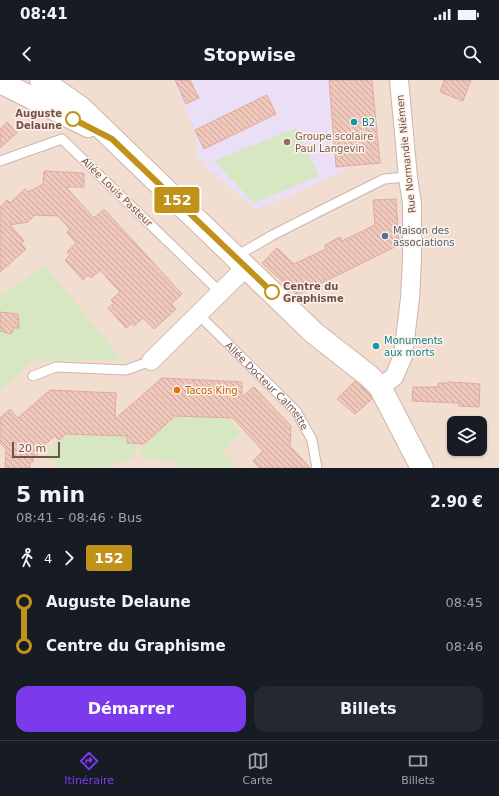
<!DOCTYPE html>
<html lang="fr">
<head>
<meta charset="utf-8">
<style>
  body { margin:0; font-family:"DejaVu Sans",sans-serif; background:#242831; color:#f1f3f6; height:100vh; display:flex; flex-direction:column; font-size:15px; white-space:nowrap }
  * { box-sizing:border-box; margin:0 }
  p { font-size:13px; color:#9ea1a6 }
  .icon { flex:none; width:22px; height:22px; fill:none; stroke:currentColor; stroke-width:2; stroke-linecap:round; stroke-linejoin:round }
  .map { position:relative; height:388px; overflow:hidden }
  .panel { display:flex; flex-direction:column; background:#171b24; flex:1 }
  .panel>* { flex:none }
  .badge { padding:0 8px; border-radius:3px; font-size:14px; line-height:26px }
  .buttons { position:absolute; left:447px; top:336px; display:grid; gap:8px }
  .buttons a { display:grid; place-items:center; width:40px; height:40px; border-radius:8px; background:#171b24; box-shadow:0 1px 3px #0004; font-size:20px }
  .scale { position:absolute; left:12px; bottom:10px; width:48px; box-sizing:border-box; padding-left:4px; border:2px solid #71514a; border-top:0; font-size:11px; line-height:14px; white-space:nowrap; color:#71514a; -webkit-text-stroke:3px #fef2e8; paint-order:stroke }
  .map>.badge { position:absolute; translate:-50% -50%; box-shadow:0 0 0 2px #fff }
  .legs { display:flex; align-items:center; gap:6px; height:44px; padding:0 16px; font-size:13px }
  .legs p { margin-inline-start:auto }
  .headline { display:flex; align-items:center; justify-content:space-between; height:68px; padding:0 16px }
  h1 { font-size:22px; font-weight:600; line-height:30px }
  .action { display:flex; gap:8px; margin-top:auto; padding:8px 16px }
  .action a { flex:1; height:46px; border-radius:12px; background:#7c3aed; color:#fff; font-size:16px; font-weight:600; line-height:46px; text-align:center }
  .action a+a { background:#242831; color:#f1f3f6 }
  ul { padding:0 16px; list-style:none }
  li { display:flex; align-items:center; gap:14px; height:44px; font-size:15px }
  li i { display:grid; place-items:center; width:6px; height:100%; margin:0 5px; background:currentColor }
  li i::after { content:''; width:10px; height:10px; margin:-5px; border:3px solid; border-radius:50%; background:#171b24 }
  li p { margin-inline-start:auto }
  li:first-child i { background:linear-gradient(#0000 50%,currentColor 0) }
  li:last-child i { background:linear-gradient(currentColor 50%,#0000 0) }
  .status { display:flex; justify-content:space-between; align-items:center; height:28px; padding:0 20px; background:#171b24; direction:ltr }
  .status svg { height:11px; fill:currentColor }
  header { display:flex; justify-content:space-between; align-items:center; height:52px; padding:0 16px; background:#171b24; font-size:18px; font-weight:600 }
  .dock { display:flex; justify-content:space-around; align-items:center; height:56px; border-top:1px solid #363941; background:#171b24; font-size:11px; color:#9ea1a6 }
  .dock a { display:grid; justify-items:center; gap:2px }
  .dock .selected { color:#7c3aed }
  .map>svg:first-child { display:block }
  .residential { fill:#f2ded1; fill-rule:evenodd }
  .education { fill:#eadff7 }
  .green { fill:#d7e7c2 }
  .building { fill:url(#building-back-hatch); stroke:#e0ab9c }
  .lines { fill:none; stroke-linecap:round; stroke-linejoin:round }
  .lane-casing { stroke:#cdb5ac; stroke-width:11 }
  .street-casing { stroke:#cdb5ac; stroke-width:20 }
  .secondary-casing { stroke:#d0b4aa; stroke-width:24 }
  .lane { stroke:#fff; stroke-width:9 }
  .street { stroke:#fff; stroke-width:18 }
  .secondary { stroke:#fff; stroke-width:22 }
  .line-1-casing { stroke:#fff; stroke-width:9 }
  .line-1 { stroke:#c0921a; stroke-width:6 }
  .stop-1-dot { fill:#fff; stroke:#c0921a; stroke-width:2 }
  .culture-dot { fill:#0f9aa8; stroke:#fef2e8; stroke-width:1.5 }
  .education-dot { fill:#8d6e63; stroke:#fef2e8; stroke-width:1.5 }
  .service-dot { fill:#5c6f8a; stroke:#fef2e8; stroke-width:1.5 }
  .food-dot { fill:#e8710a; stroke:#fef2e8; stroke-width:1.5 }
  .labels { text-anchor:middle; dominant-baseline:central; stroke-width:3; stroke-linejoin:round; paint-order:stroke }
  .stop-label { font-size:10px; font-weight:bold; fill:#71514a; stroke:#fef2e8; text-anchor:end }
  .culture-label { font-size:10px; fill:#0d838f; stroke:#fef2e8; text-anchor:start }
  .education-label { font-size:10px; fill:#785e54; stroke:#fef2e8; text-anchor:start }
  .street-label { font-size:10px; fill:#71514a; stroke:#fef2e8 }
  .service-label { font-size:10px; fill:#4e5e75; stroke:#fef2e8; text-anchor:start }
  .food-label { font-size:10px; fill:#c56008; stroke:#fef2e8; text-anchor:start }
</style>
</head>
<body>
<div class="status"><b>08:41</b><svg viewBox="0 0 49 12"><path d="M0 12V9h3v3zM5 12V6h3v6zM10 12V3h3v9zM15 12V0h3v12zM26 1h20v11H26zM47 4h2v5h-2z"/></svg></div>
<header><svg class="icon" aria-label="back" viewBox="0 0 24 24"><path d="M15 5l-7 7 7 7"/></svg>Stopwise<svg class="icon" aria-label="search" viewBox="0 0 24 24"><circle cx="10" cy="10" r="6"/><path d="M15 15l6 6"/></svg></header>
<div class="map">
<svg width="499" height="388" viewBox="0 0 499 388">
  <defs>
    <pattern id="building-back-hatch" width="6" height="6" patternUnits="userSpaceOnUse"><rect width="6" height="6" fill="#efc7bb"/><path d="M-1 5l2 2M0 0l6 6M5-1l2 2" fill="none" stroke="#c6a49a"/></pattern>
  </defs>
  <rect width="100%" height="100%" fill="#fbede2"/>
  <path class="residential" d="M0,0H499V388H0ZM454,343H480V369H454Z"/>
  <path class="education" d="M173,0H372L380,83L348,86L340,93L257,130L205,87L198,77L194,47Z"/>
  <g class="green">
    <path d="M296,48L319,96L254,123L214,81Z"/>
    <path d="M45,185L122,280L33,281L0,311V216Z"/>
    <path d="M175,336L228,338L241,352L223,372L235,384L230,388H182L172,381L140,378L141,369L150,359Z"/>
    <path d="M65,354L127,356V363H138L133,379L114,383L106,388H59L52,379L41,378Z"/>
  </g>
  <g class="building">
    <path d="M175,0H190L199,18L186,24Z"/>
    <path d="M329,0H372L380,83L336,87Z"/>
    <path d="M444,0H471L463,21L440,12Z"/>
    <path d="M267,15L276,34L204,69L195,50Z"/>
    <path d="M7,42L17,53L0,68V49Z"/>
    <path d="M44,91L84,93V107H66L94,138L104,129L182,214L171,224L176,229L154,249L143,238L134,246L132,243L126,248L108,228L114,223L111,220L120,212L100,190L91,198L88,195L83,200L65,180L70,175L67,172L76,163L67,152L70,149L58,136L35,135L28,142L10,145L24,161L21,164L26,169L0,192V127L7,120L10,123L25,109L28,112L43,104Z"/>
    <path d="M396,119L399,165L297,215L262,183L277,168L294,184L326,169L325,165L340,157L342,161L375,145L373,120Z"/>
    <path d="M0,232L18,234L19,248H14L11,254L0,251Z"/>
    <path d="M162,298L242,302V317L254,307L291,346L290,366L310,388H259L253,381L263,371L233,338L175,336L144,364L127,363V356L66,354L59,360L55,356L38,370V375H33V382H30V388H5L6,369L0,363V338L10,329L18,338L50,310L116,313L115,339Z"/>
    <path d="M355,301L370,314L372,319L355,334L337,319Z"/>
    <path d="M448,302L467,303L480,304L479,327L459,326V323L412,321L413,307H438V303H448Z"/>
  </g>
  <g class="lines">
    <g class="lane-casing">
      <g id="lane">
        <path d="M0,81L62,59L220,212"/>
        <path d="M235,177L271,156L316,133L384,99L408,97"/>
        <path id="s1" d="M198,234L296,331L312,360L317,388"/>
        <path d="M33,296L56,287L126,290L151,281"/>
      </g>
    </g>
    <g class="street-casing">
      <g id="street">
        <path d="M151,281L246,187"/>
        <path d="M380,307L394,297L403,276L410,218L412,181V124L408,97L399,0"/>
      </g>
    </g>
    <g class="secondary-casing">
      <g id="secondary">
        <path d="M41,0L80,27L314,253L369,296L380,307L422,388"/>
        <path d="M0,2L88,46"/>
      </g>
    </g>
    <use href="#lane" class="lane"/>
    <use href="#street" class="street"/>
    <use href="#secondary" class="secondary"/>
  </g>
  <g class="lines">
    <g class="line-1-casing">
      <path id="line-1" d="M73,39L112,59L272,212"/>
    </g>
    <use href="#line-1" class="line-1"/>
  </g>
  <g class="stop-1-dot">
    <circle cx="73" cy="39" r="7"/>
    <circle cx="272" cy="212" r="7"/>
  </g>
  <g class="culture-dot">
    <circle cx="354" cy="42" r="4"/>
    <circle cx="376" cy="266" r="4"/>
  </g>
  <circle class="education-dot" cx="287" cy="62" r="4"/>
  <circle class="service-dot" cx="385" cy="156" r="4"/>
  <circle class="food-dot" cx="177" cy="310" r="4"/>
  <g class="labels">
    <g class="stop-label">
      <text x="62" y="33">Auguste<tspan x="62" dy="12">Delaune</tspan></text>
      <text x="283" y="206" text-anchor="start">Centre du<tspan x="283" dy="12">Graphisme</tspan></text>
    </g>
    <g class="culture-label">
      <text x="362" y="42">B2</text>
      <text x="384" y="260">Monuments<tspan x="384" dy="12">aux morts</tspan></text>
    </g>
    <g class="education-label">
      <text x="295" y="56">Groupe scolaire<tspan x="295" dy="12">Paul Langevin</tspan></text>
    </g>
    <g class="street-label">
      <text transform="translate(406 74) rotate(-96)">Rue Normandie Niémen</text>
      <text transform="translate(117 112) rotate(44)">Allée Louis Pasteur</text>
      <text stroke="none"><textPath href="#s1" startOffset="100">Allée Docteur Calmette</textPath></text>
    </g>
    <g class="service-label">
      <text x="393" y="150">Maison des<tspan x="393" dy="12">associations</tspan></text>
    </g>
    <g class="food-label">
      <text x="185" y="310">Tacos King</text>
    </g>
  </g>
</svg>
<div class="buttons">
<a><svg class="icon" aria-label="layers" viewBox="0 0 24 24"><path d="M12 4l9 5-9 5-9-5zM3 14l9 5 9-5"/></svg></a>
</div>
<div class="scale">20 m</div>
<b class="badge" style="left:177px;top:120px;background:#c0921a;color:#fff">152</b>
</div>
<section class="panel">
<div class="headline"><div><h1>5 min</h1><p>08:41 – 08:46 · Bus</p></div><b>2.90 €</b></div>
<div class="legs"><svg class="icon" aria-label="walk" viewBox="0 0 24 24"><circle cx="13" cy="4" r="2"/><path d="M13 8l-2 6 4 7M11 14l-3 7M7 12l3-4h3l4 4"/></svg>4<svg class="icon" aria-label="forward" viewBox="0 0 24 24"><path d="M9 5l7 7-7 7"/></svg><b class="badge" style="background:#c0921a;color:#fff">152</b></div>
<ul>
<li><i style="color:#c0921a"></i><b>Auguste Delaune</b><p>08:45</p></li>
<li><i style="color:#c0921a"></i><b>Centre du Graphisme</b><p>08:46</p></li>
</ul>
<div class="action"><a>Démarrer</a><a>Billets</a></div>
</section>
<nav class="dock">
<a class="selected"><svg class="icon" aria-label="directions" viewBox="0 0 24 24"><path d="M12 3l9 9-9 9-9-9zM9 14v-3h6M13 9l2 2-2 2"/></svg>Itinéraire</a>
<a><svg class="icon" aria-label="map" viewBox="0 0 24 24"><path d="M3 6l6-2 6 2 6-2v14l-6 2-6-2-6 2zM9 4v14M15 6v14"/></svg>Carte</a>
<a><svg class="icon" aria-label="tickets" viewBox="0 0 24 24"><path d="M3 7h18v10H3zM15 7v10"/></svg>Billets</a>
</nav>
</body>
</html>
